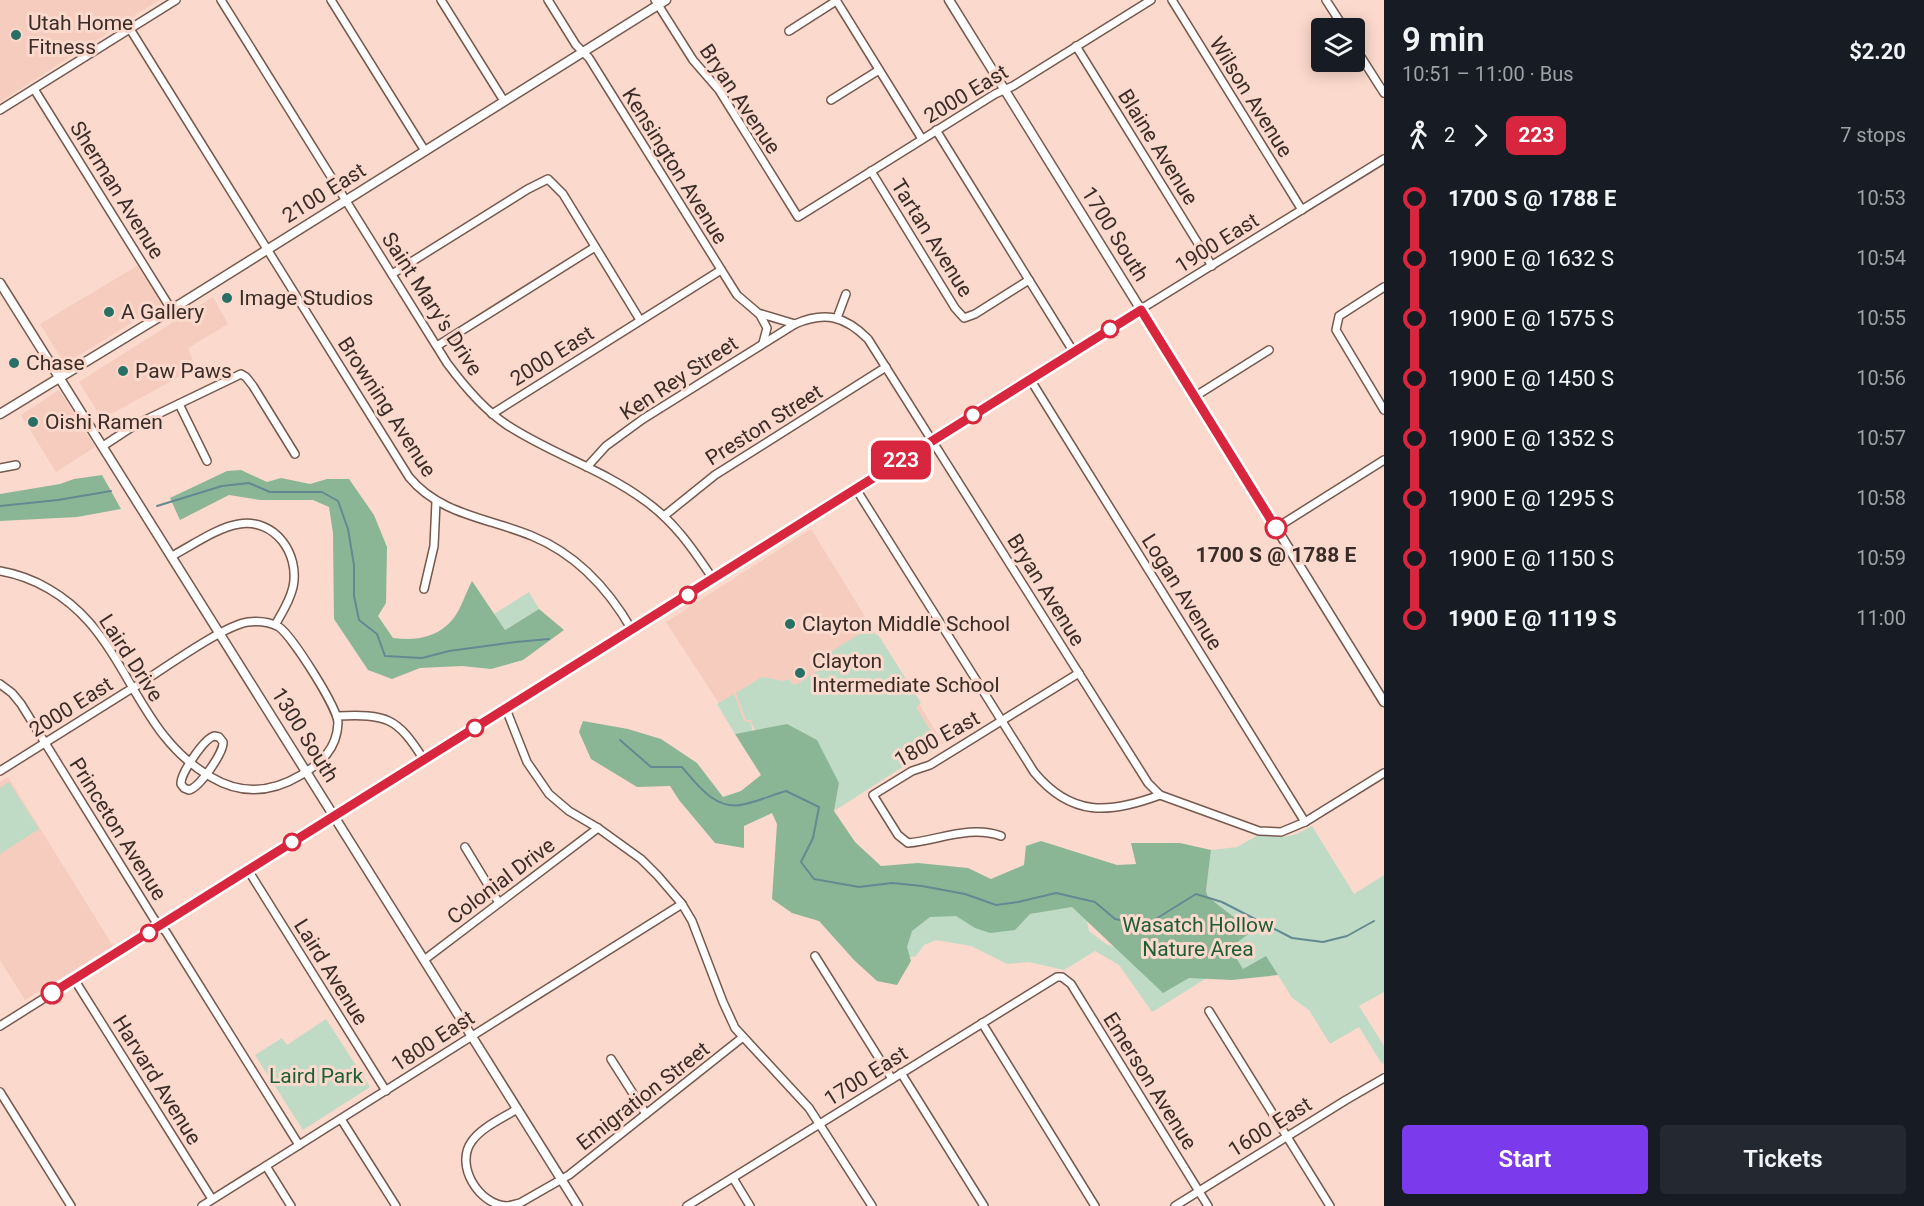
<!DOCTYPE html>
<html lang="en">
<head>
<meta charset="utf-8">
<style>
  body { margin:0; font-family:Roboto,sans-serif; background:#242831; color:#f1f3f6; height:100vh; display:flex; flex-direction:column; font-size:22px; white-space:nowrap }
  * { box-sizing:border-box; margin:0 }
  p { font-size:20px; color:#9ea1a6 }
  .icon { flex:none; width:33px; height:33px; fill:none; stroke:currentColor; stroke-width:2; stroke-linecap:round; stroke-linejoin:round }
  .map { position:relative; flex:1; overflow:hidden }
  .side { display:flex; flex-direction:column; background:#171b24; width:540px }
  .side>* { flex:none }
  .badge { padding:0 12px; border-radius:9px; font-size:21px; line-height:39px }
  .fabs { position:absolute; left:1311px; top:18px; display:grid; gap:12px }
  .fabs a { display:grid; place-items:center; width:54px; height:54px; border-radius:6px; background:#171b24; box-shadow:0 3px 15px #0003; font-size:30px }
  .map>.badge { position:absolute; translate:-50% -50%; box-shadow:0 0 0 3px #fff }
  .legs { display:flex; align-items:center; gap:9px; height:66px; padding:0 18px; font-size:20px }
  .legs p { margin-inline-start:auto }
  .overview { display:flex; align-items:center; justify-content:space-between; height:102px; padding:0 18px }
  h1 { font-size:33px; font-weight:600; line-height:45px }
  .action { display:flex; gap:12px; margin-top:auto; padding:12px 18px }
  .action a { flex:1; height:69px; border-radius:6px; background:#7c3aed; color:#fff; font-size:24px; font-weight:600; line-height:69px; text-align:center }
  .action a+a { background:#242831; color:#f1f3f6 }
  ul { padding:0 18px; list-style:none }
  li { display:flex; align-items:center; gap:21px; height:60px; font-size:22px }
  li i { display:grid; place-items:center; width:9px; height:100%; margin:0 8px; background:currentColor }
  li i::after { content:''; width:15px; height:15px; margin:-8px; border:4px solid; border-radius:50%; background:#171b24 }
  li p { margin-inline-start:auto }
  li:first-child i { background:linear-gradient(#0000 50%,currentColor 0) }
  li:last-child i { background:linear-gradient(currentColor 50%,#0000 0) }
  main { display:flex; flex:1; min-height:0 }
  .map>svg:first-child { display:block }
  .built { fill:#f5ccbd }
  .green { fill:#bfdbc6 }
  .forest { fill:#8bb696 }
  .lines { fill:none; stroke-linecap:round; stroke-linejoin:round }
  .stream { stroke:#638a91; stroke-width:2 }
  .minor-casing { stroke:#76594e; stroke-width:10 }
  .tertiary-casing { stroke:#76594e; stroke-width:11 }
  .minor { stroke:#fff; stroke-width:7 }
  .tertiary { stroke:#fff; stroke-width:8 }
  .line-1-casing { stroke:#fff; stroke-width:14 }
  .line-1 { stroke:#d7263d; stroke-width:9 }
  .poi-dot { fill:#286f65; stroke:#fbd9cc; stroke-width:2 }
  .stop-1-dot { fill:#fff; stroke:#d7263d; stroke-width:3 }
  .labels { text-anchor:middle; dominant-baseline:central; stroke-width:6; stroke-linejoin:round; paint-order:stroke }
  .poi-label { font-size:21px; fill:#3a2d28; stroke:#fbd9cc; text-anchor:start }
  .street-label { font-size:21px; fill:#3a2d28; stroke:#fbd9cc }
  .stop-label { font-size:21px; font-weight:bold; fill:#3a2d28; stroke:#fbd9cc }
  .park-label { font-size:21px; fill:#1c5f36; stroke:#fbd9cc }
</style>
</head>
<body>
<main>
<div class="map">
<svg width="1384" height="1206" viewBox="0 0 1384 1206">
  <rect width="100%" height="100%" fill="#fbd9cc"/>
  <g class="built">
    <path d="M0,0H159L0,102Z"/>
    <path d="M137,266L162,304L65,364L40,324Z"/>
    <path d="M213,297L228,324L188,348L195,368L102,419L79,382Z"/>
    <path d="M59,390L95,447L56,472L21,415Z"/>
    <path d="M811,529L943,743L864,789L839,783L787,724L735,728L666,622Z"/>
    <path d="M8,777L113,946L25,1000L0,960V782Z"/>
  </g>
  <g class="green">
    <path d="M529,592L539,609L505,630L494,614Z"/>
    <path d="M864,631L866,634L871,631L879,636L921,703L916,707L941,748L915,759L834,811L839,783L787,724L755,731L751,720H746L736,693L762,677L783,681L789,679L793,685L797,684L826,666L821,658Z"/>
    <path d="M734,694L744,721L750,722L753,731L735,734L717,704Z"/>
    <path d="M9,782L39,829L0,854V788Z"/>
    <path d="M1312,826L1354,894L1384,875V992L1359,1006L1384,1046V1063L1382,1064L1359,1027L1330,1044L1309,1010L1292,998L1278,975L1210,976L1152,1012L1119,965L1095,951L1064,970L1029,962L1007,964L971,946L936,940L924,945L916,956L907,958L873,896L1030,914L1072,906L1086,917L1089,931L1106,944L1115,947L1251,930L1208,897L1206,891L1211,850L1237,847L1260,834C1281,840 1293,837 1312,826Z"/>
    <path d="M326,1019L370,1087L303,1130L255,1055L282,1038L287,1045Z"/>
  </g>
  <g class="forest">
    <path d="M241,470L267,482L281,478L310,484L327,479H349L374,515L387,547L386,603L378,616L393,638C416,641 437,638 453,619C461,609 466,592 472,581L505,630L539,609L564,630L523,660L491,669L462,666L420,668L392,679L368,670L334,619L333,533L329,507L313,500H260L229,495L180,520L170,498L227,471Z"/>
    <path d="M102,475L121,509L77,517L0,521V494L60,484L74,479Z"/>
    <path d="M583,721L628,729L661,739L697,763L723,797L741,791L761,775L735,734L787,724L817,740L839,783L834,811L855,842L881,866L918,863L968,868L991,879L1024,865L1026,846L1041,841L1117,865L1136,864L1131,843H1180L1211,850L1206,891L1208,897L1252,931L1230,948L1243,969L1266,956L1278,975L1232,980L1189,978L1163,993L1072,907L1030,914L1015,930L990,933L975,928L956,916L930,917L912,931L907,947L911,961L897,985L877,981L854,960L819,921L792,913L772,899L777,824L772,813L744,826V848L715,843L679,800L670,786L637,787L591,759L579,732Z"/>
  </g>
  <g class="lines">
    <g class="stream">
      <path d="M0,506L58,500L111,491"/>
      <path d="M157,506L222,486L249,483L270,492H322L338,501L348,529L354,565V596L359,620L377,634L385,656L422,658L449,651L516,642L549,639"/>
      <path d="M620,740L651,767H682C698,786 717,812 745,804C759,801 772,795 786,791L819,807L813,838L801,862L814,879L859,887L892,883L922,886L965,894L996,905L1018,902L1056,893L1095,902L1115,919L1146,925L1196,894L1222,902L1292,938L1323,942L1347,936L1374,921"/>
    </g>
    <g class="minor-casing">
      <g id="minor">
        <path d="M221,0L447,363C464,386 483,409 507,425C551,454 602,469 644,500C674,521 693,549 713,579"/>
        <path d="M331,0L425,151"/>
        <path d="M441,0L504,101"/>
        <path d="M548,0L576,45L589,58L737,295L758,313L795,324"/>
        <path d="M655,0L693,60L719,90L798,217L995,94L1013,86L1151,0"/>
        <path d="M836,0L922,139"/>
        <path d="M1172,0L1302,210"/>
        <path d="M1326,0L1344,28"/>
        <path d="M130,29L409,477C440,515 489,518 532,536C576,554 609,590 632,630"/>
        <path d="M789,31L836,1"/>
        <path d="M1076,46L1212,266"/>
        <path d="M1354,46L1384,93"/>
        <path d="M34,89L171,309"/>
        <path d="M831,100L879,70"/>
        <path d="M0,110L176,0"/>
        <path d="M936,130L1073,351"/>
        <path d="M871,171L955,308L964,318L975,314L1029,280"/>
        <path d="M392,274L528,189L548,179L563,194L640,320"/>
        <path d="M1384,287L1339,316L1336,330L1384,410"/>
        <path d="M760,315L767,328L763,343"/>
        <path d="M837,318L846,294"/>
        <path d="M437,346L595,247"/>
        <path d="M1030,379L1305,822"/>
        <path d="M1194,397L1269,350"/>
        <path d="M179,404L207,461"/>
        <path d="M492,414L721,270"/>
        <path d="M103,446L135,425L241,374L246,377L253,386L295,454"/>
        <path d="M587,467L606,446L643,419L795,324C825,311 845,316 868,339L1148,783L1160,795L1259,831L1281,832L1305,822L1384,773"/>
        <path d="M0,468L16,465"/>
        <path d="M856,489L1034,772C1071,817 1109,814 1160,795"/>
        <path d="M664,516L715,475L886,367"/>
        <path d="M1276,528L1384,460"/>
        <path d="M172,556C191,546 218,527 239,524C275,518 300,554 293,587C290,601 282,613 275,625"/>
        <path d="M0,571C35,577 66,596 89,622C134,674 148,741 211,777C241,795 271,793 301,775C321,763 337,749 338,723C338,708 292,636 279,627C270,622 258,621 248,622C224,625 162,670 138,685L126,692L0,771"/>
        <path d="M424,589L434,546L436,502"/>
        <path d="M0,684L12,693L21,704L154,919L166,932L299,1145"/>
        <path d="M506,709L527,762L549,794L569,811L598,828L641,859L658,876L682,904L692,921L723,1002L735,1028L809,1108L872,1206"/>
        <path d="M337,716C387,714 397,717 424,760"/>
        <path d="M214,736L219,737L223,742C224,752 200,787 189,790L184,788L181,784C180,774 204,739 214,736Z"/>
        <path d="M1001,836C970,825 939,840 908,843L898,835L873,795L912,771L930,765L956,749L1079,673"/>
        <path d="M465,847L499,903"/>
        <path d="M248,870L386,1091"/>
        <path d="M815,956L892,1079"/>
        <path d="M424,960L598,828"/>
        <path d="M74,979L212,1199"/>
        <path d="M1209,1011L1330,1206"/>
        <path d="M982,1023L1095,1206"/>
        <path d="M0,1026L1073,351L1384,159"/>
        <path d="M611,1059L646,1114"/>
        <path d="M901,1073L984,1206"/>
        <path d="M0,1092L71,1206"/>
        <path d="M341,1119L396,1206"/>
        <path d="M266,1166L291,1206"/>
        <path d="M733,1178L750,1206"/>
        <path d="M202,1206L682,904"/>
        <path d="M507,1206C479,1205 454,1165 472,1141C482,1127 503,1118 517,1109"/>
        <path d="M508,1206L520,1203L569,1175L743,1037"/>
        <path d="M687,1206L1057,977H1062L1071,984L1208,1206"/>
        <path d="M1175,1206L1346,1100L1384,1078"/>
      </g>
    </g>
    <g class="tertiary-casing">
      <g id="tertiary">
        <path d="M949,0L1384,702"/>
        <path d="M0,283L578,1206"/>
        <path d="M0,414L182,303L666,0"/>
      </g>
    </g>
    <use href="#minor" class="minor"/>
    <use href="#tertiary" class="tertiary"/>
  </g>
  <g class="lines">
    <g class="line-1-casing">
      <path id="line-1" d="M52,993L1141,310L1276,528"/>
    </g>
    <use href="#line-1" class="line-1"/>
  </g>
  <g class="poi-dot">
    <circle cx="16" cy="35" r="6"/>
    <circle cx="227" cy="298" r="6"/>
    <circle cx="109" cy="312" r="6"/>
    <circle cx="14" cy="363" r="6"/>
    <circle cx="123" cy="371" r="6"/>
    <circle cx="33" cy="422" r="6"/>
    <circle cx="790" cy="624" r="6"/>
    <circle cx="800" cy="673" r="6"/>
  </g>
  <g class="stop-1-dot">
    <circle cx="1110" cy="329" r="8"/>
    <circle cx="973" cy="415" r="8"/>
    <circle cx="1276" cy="528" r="10"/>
    <circle cx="688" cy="595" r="8"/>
    <circle cx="475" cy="728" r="8"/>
    <circle cx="292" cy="842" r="8"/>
    <circle cx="149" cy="933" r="8"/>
    <circle cx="52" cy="993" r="10"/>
  </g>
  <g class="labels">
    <g class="poi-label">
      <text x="28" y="23">Utah Home<tspan x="28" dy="24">Fitness</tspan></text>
      <text x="239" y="298">Image Studios</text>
      <text x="121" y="312">A Gallery</text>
      <text x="26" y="363">Chase</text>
      <text x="135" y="371">Paw Paws</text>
      <text x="45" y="422">Oishi Ramen</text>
      <text x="802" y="624">Clayton Middle School</text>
      <text x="812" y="661">Clayton<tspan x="812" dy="24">Intermediate School</tspan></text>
    </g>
    <g class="street-label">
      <text transform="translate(966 94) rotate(-31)">2000 East</text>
      <text transform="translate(1251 97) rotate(58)">Wilson Avenue</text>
      <text transform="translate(740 99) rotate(56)">Bryan Avenue</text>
      <text transform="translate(1158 147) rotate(58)">Blaine Avenue</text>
      <text transform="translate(675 166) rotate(58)">Kensington Avenue</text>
      <text transform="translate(117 190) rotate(58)">Sherman Avenue</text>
      <text transform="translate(324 193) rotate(-32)">2100 East</text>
      <text transform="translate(1115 234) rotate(58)">1700 South</text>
      <text transform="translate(932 238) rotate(58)">Tartan Avenue</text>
      <text transform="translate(1217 243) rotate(-32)">1900 East</text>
      <text transform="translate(432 304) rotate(57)">Saint Mary's Drive</text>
      <text transform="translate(552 356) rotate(-32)">2000 East</text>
      <text transform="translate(679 378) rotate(-33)">Ken Rey Street</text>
      <text transform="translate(387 407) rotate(57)">Browning Avenue</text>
      <text transform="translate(764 425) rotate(-32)">Preston Street</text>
      <text transform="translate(1046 590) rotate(58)">Bryan Avenue</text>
      <text transform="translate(1182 592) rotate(58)">Logan Avenue</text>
      <text transform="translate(131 658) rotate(57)">Laird Drive</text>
      <text transform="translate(71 707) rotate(-32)">2000 East</text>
      <text transform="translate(305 735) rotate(58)">1300 South</text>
      <text transform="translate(937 739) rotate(-29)">1800 East</text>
      <text transform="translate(118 829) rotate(58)">Princeton Avenue</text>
      <text transform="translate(501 881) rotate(-37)">Colonial Drive</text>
      <text transform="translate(331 972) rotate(58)">Laird Avenue</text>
      <text transform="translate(433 1041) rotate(-33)">1800 East</text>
      <text transform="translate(866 1076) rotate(-32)">1700 East</text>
      <text transform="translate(157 1080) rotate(58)">Harvard Avenue</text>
      <text transform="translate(1150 1081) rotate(58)">Emerson Avenue</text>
      <text transform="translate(643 1096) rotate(-38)">Emigration Street</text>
      <text transform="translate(1270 1127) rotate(-32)">1600 East</text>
    </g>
    <g class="stop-label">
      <text x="1276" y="555">1700 S @ 1788 E</text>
    </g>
    <g class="park-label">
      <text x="1198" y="925">Wasatch Hollow<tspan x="1198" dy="24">Nature Area</tspan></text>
      <text x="316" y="1076">Laird Park</text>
    </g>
  </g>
</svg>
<div class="fabs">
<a><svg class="icon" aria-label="layers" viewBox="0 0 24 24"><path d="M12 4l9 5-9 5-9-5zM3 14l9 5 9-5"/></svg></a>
</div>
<b class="badge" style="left:901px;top:460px;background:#d7263d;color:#fff">223</b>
</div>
<section class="side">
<div class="overview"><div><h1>9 min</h1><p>10:51 – 11:00 · Bus</p></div><b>$2.20</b></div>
<div class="legs"><svg class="icon" aria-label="walk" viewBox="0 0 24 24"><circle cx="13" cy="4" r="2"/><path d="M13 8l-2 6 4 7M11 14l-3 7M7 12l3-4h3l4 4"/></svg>2<svg class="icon" aria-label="forward" viewBox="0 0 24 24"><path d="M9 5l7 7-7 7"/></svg><b class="badge" style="background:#d7263d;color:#fff">223</b><p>7 stops</p></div>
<ul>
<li><i style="color:#d7263d"></i><b>1700 S @ 1788 E</b><p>10:53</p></li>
<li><i style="color:#d7263d"></i><span>1900 E @ 1632 S</span><p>10:54</p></li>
<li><i style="color:#d7263d"></i><span>1900 E @ 1575 S</span><p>10:55</p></li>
<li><i style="color:#d7263d"></i><span>1900 E @ 1450 S</span><p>10:56</p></li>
<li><i style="color:#d7263d"></i><span>1900 E @ 1352 S</span><p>10:57</p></li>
<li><i style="color:#d7263d"></i><span>1900 E @ 1295 S</span><p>10:58</p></li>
<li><i style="color:#d7263d"></i><span>1900 E @ 1150 S</span><p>10:59</p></li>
<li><i style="color:#d7263d"></i><b>1900 E @ 1119 S</b><p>11:00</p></li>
</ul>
<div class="action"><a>Start</a><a>Tickets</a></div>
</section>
</main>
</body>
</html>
